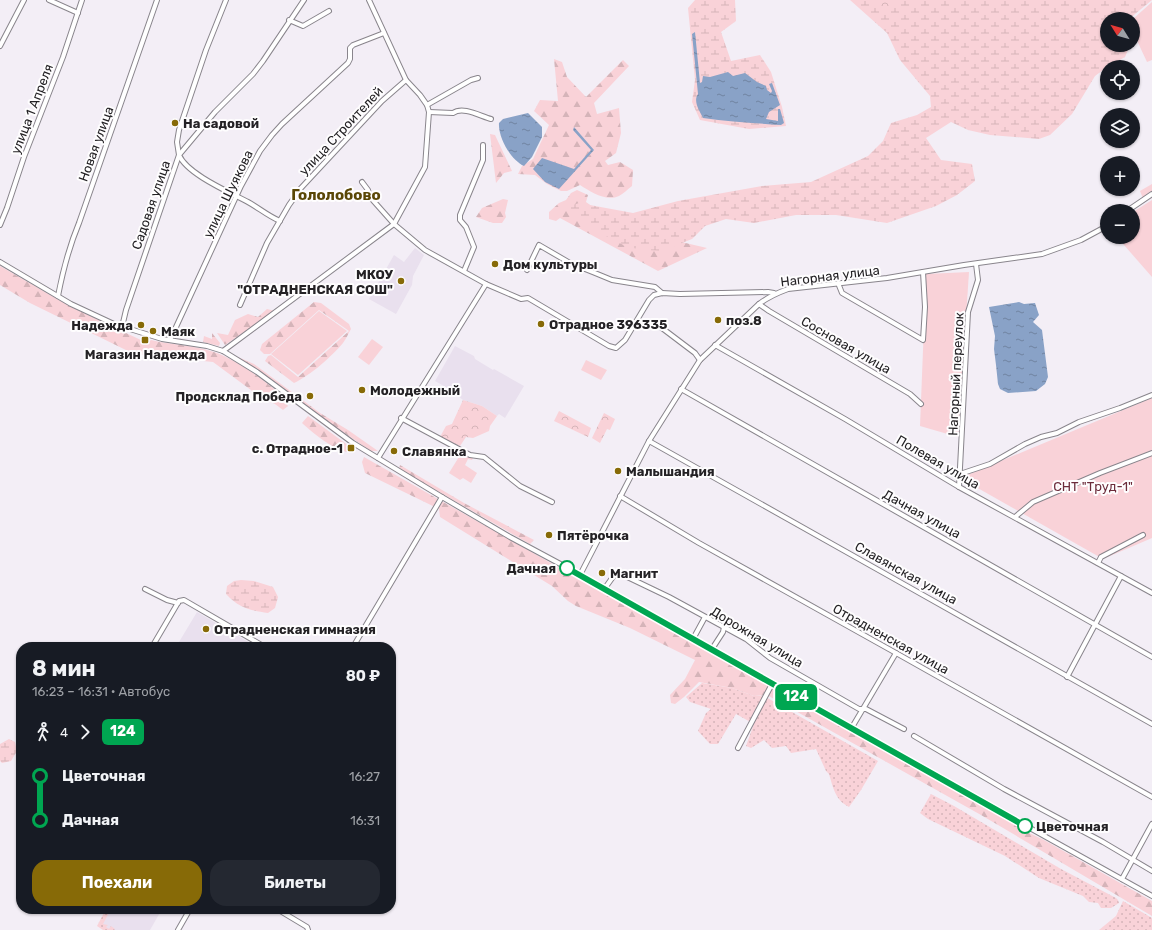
<!DOCTYPE html>
<html lang="ru">
<head>
<meta charset="utf-8">
<style>
  body { margin:0; font-family:Rubik,sans-serif; background:#242831; color:#f1f3f6; height:100vh; display:flex; flex-direction:column; font-size:15px; white-space:nowrap }
  * { box-sizing:border-box; margin:0 }
  p { font-size:13px; color:#9ea1a6 }
  .icon { flex:none; width:22px; height:22px; fill:none; stroke:currentColor; stroke-width:2; stroke-linecap:round; stroke-linejoin:round }
  .map { position:relative; flex:1; overflow:hidden }
  .panel { position:absolute; left:16px; top:642px; width:380px; height:272px; display:flex; flex-direction:column; background:#171b24; border-radius:16px; box-shadow:0 1px 3px #0004 }
  .panel>* { flex:none }
  .badge { padding:0 8px; border-radius:6px; font-size:14px; line-height:26px }
  .needle { width:26px; rotate:307deg }
  .tools { position:absolute; left:1100px; top:12px; display:grid; gap:8px }
  .tools a { display:grid; place-items:center; width:40px; height:40px; border-radius:50%; background:#171b24; box-shadow:0 1px 3px #0004; font-size:20px }
  .map>.badge { position:absolute; translate:-50% -50%; box-shadow:0 0 0 2px #fff }
  .legs { display:flex; align-items:center; gap:6px; height:44px; padding:0 16px; font-size:13px }
  .legs p { margin-inline-start:auto }
  .summary { display:flex; align-items:center; justify-content:space-between; height:68px; padding:0 16px }
  h1 { font-size:22px; font-weight:700; line-height:30px }
  .cta { display:flex; gap:8px; margin-top:auto; padding:8px 16px }
  .cta a { flex:1; height:46px; border-radius:16px; background:#876a07; color:#fff; font-size:16px; font-weight:700; line-height:46px; text-align:center }
  .cta a+a { background:#242831; color:#f1f3f6 }
  ul { padding:0 16px; list-style:none }
  li { display:flex; align-items:center; gap:14px; height:44px; font-size:15px }
  li i { display:grid; place-items:center; width:6px; height:100%; margin:0 5px; background:currentColor }
  li i::after { content:''; width:10px; height:10px; margin:-5px; border:3px solid; border-radius:50%; background:#171b24 }
  li p { margin-inline-start:auto }
  li:first-child i { background:linear-gradient(#0000 50%,currentColor 0) }
  li:last-child i { background:linear-gradient(currentColor 50%,#0000 0) }
  .map>svg:first-child { display:block }
  .built { fill:#e9e0ee }
  .grass { fill:url(#grass-dots) }
  .forest { fill:url(#forest-firs) }
  .wetland { fill:url(#wetland-marsh) }
  .park { fill:url(#park-crowns) }
  .garden { fill:#f9d2d8 }
  .water { fill:url(#water-ripples) }
  .lines { fill:none; stroke-linecap:round; stroke-linejoin:round }
  .minor-casing { stroke:#89858c; stroke-width:6 }
  .minor { stroke:#fff; stroke-width:4 }
  .line-1-casing { stroke:#fff; stroke-width:9 }
  .line-1 { stroke:#00a651; stroke-width:6 }
  .poi-dot { fill:#876a07; stroke:#fefdfe; stroke-width:1.5 }
  .stop-1-dot { fill:#fff; stroke:#00a651; stroke-width:2 }
  .labels { text-anchor:middle; dominant-baseline:central; stroke-width:4; stroke-linejoin:round; paint-order:stroke }
  .street-label { font-size:13px; fill:#242225; stroke:#fefdfe }
  .poi-label { font-size:13px; font-weight:bold; fill:#242225; stroke:#fefdfe; text-anchor:start }
  .park-label { font-size:13px; fill:#6c2c3b; stroke:#fefdfe }
  .stop-label { font-size:13px; font-weight:bold; fill:#242225; stroke:#fefdfe; text-anchor:end }
  .quarter-label { font-size:15px; font-weight:bold; fill:#5a4706; stroke:#fefdfe }
</style>
</head>
<body>
<div class="map">
<svg width="1152" height="930" viewBox="0 0 1152 930">
  <defs>
    <pattern id="grass-dots" width="8" height="8" patternUnits="userSpaceOnUse"><rect width="8" height="8" fill="#f9d2d8"/><path d="M2 2h.1M6 6h.1" fill="none" stroke="#d5b4b9" stroke-width="1.8" stroke-linecap="round"/></pattern>
    <pattern id="forest-firs" width="22" height="20" patternUnits="userSpaceOnUse"><rect width="22" height="20" fill="#f9d2d8"/><path d="M5 1l3.5 6h-7zM16 11l3.5 6h-7z" fill="#d5b4b9"/></pattern>
    <pattern id="wetland-marsh" width="20" height="14" patternUnits="userSpaceOnUse"><rect width="20" height="14" fill="#f9d2d8"/><path d="M1 5h8M5 5V1M11 12h8M15 12V8" fill="none" stroke="#d5b4b9"/></pattern>
    <pattern id="park-crowns" width="20" height="18" patternUnits="userSpaceOnUse"><rect width="20" height="18" fill="#f9d2d8"/><path d="M2 6a3 3 0 1 1 6 0M12 15a3 3 0 1 1 6 0" fill="none" stroke="#d5b4b9"/></pattern>
    <pattern id="water-ripples" width="26" height="14" patternUnits="userSpaceOnUse"><rect width="26" height="14" fill="#89a2c7"/><path d="M2 4q2-2 4 0t4 0M15 11q2-2 4 0t4 0" fill="none" stroke="#7084a1"/></pattern>
  </defs>
  <rect width="100%" height="100%" fill="#f3eef6"/>
  <g class="built">
    <path d="M415,248L424,255L413,276L412,285L396,314L369,299L394,255L404,262Z"/>
    <path d="M455,346L474,356L475,359L493,370L494,369L524,386L505,418L499,414L497,416L482,406L463,400L451,390L435,381Z"/>
    <path d="M197,612L257,647H176Z"/>
    <path d="M109,909H162L150,930H109L100,925Z"/>
  </g>
  <g class="grass">
    <path d="M702,683L732,688L754,696H764L878,761L861,790L849,807C835,800 833,787 829,774L826,771L816,749L791,753L786,746L772,748L764,740L751,748L746,746L754,724L736,714L718,744H710L698,731L706,713L711,709L690,702L686,697Z"/>
    <path d="M931,794L954,806L1061,869L1116,898L1118,900L1119,903L1111,908H1101L1098,903L1089,902L1083,896L1039,878L1005,856L928,819L920,813Z"/>
    <path d="M1123,901L1152,918V930H1099L1116,916Z"/>
    <path d="M106,909H111L103,924L108,925L106,927L109,929L111,926L115,929L114,930H103L97,926Z"/>
  </g>
  <g class="forest">
    <path d="M554,59L562,62L567,77L586,97L623,60L629,66L594,103L597,114L619,108L621,133L616,153L605,161L608,165L620,162L633,170L632,186C628,189 623,194 619,196C606,202 591,192 580,185L567,191H561L547,184L535,175L518,174L522,166L533,159L549,125L534,111L540,100L558,101Z"/>
    <path d="M490,134L495,135L512,171L504,173L496,183Z"/>
    <path d="M577,190L588,195L586,202L600,212L613,226L707,248L658,271L560,218L556,221L549,219V212L559,203L566,200L571,193Z"/>
    <path d="M503,199L508,200L505,213L506,217L502,223H493L476,217L482,208Z"/>
    <path d="M0,266L71,307L143,341L147,343L151,340C172,345 194,345 214,352C235,359 263,379 279,393C283,397 285,402 288,406L283,410L275,404L263,399L213,362L134,354L30,303L0,285Z"/>
    <path d="M314,302L321,303L349,324L351,329C348,334 346,339 343,343C331,357 311,375 294,383L265,361L268,356L271,355L298,377L349,331L319,310L270,354H264L260,350L262,344Z"/>
    <path d="M267,309L275,311L225,345L217,333L228,335L235,320L248,314L258,317Z"/>
    <path d="M212,333L220,343L219,346L203,342L204,336L212,339Z"/>
    <path d="M238,357L254,364L320,413L348,430L378,451H371L331,424Z"/>
    <path d="M308,416L349,446L348,452C333,450 313,433 302,423Z"/>
    <path d="M364,457L586,583L656,621L1018,826L1023,830L1044,840L1152,901V916L981,815L767,695L754,696L732,688L699,682L684,697L675,704L671,703L670,695L685,679L695,660L630,628L576,606L568,601L552,586L440,517L439,509L365,473L362,462Z"/>
    <path d="M400,465L464,503L534,540L530,544L399,469Z"/>
  </g>
  <g class="wetland">
    <path d="M695,0H735L736,21L721,32L731,61L760,55L771,72L782,107L786,126L749,129L700,120L692,102L695,80L688,8Z"/>
    <path d="M850,0H1152L1129,19H1107V45H1130L1125,57L1107,67L1095,76L1072,114L1050,135L1039,139L990,135L968,130L951,122L926,138L941,160L972,164L975,181L957,195L936,206L887,223L836,215H796L754,223L726,219L705,226L692,239L662,251L645,250L627,247L591,228L580,220L567,207L579,203L633,213L678,201L762,186L811,182L868,156L883,141L891,123L917,115L931,107L930,96L900,60L887,33Z"/>
    <path d="M241,580L254,581L273,587L278,597L275,608L268,613C249,610 239,608 226,594L227,586L234,581Z"/>
    <path d="M9,739L15,742L17,751L11,761L2,763L0,761V744Z"/>
  </g>
  <g class="park">
    <path d="M869,0H902L899,5L891,9L878,6Z"/>
    <path d="M463,400L482,406L497,416L490,426L489,431L473,438L466,437L460,446L440,437L446,426L452,424Z"/>
    <path d="M559,411L591,428L588,437L554,421Z"/>
    <path d="M604,413L615,419L610,430L607,429L600,443L592,438Z"/>
  </g>
  <g class="garden">
    <path d="M1152,2V60L1147,62L1133,32V19Z"/>
    <path d="M1152,184V198L1144,201L1140,191Z"/>
    <path d="M1152,200V277L1117,237H1133V212Z"/>
    <path d="M969,272L958,437L920,426L926,274Z"/>
    <path d="M319,311L347,331L298,375L271,354Z"/>
    <path d="M372,339L383,347L369,365L358,357Z"/>
    <path d="M586,360L607,370L601,380L581,370Z"/>
    <path d="M1152,398V538L1103,559L960,478Z"/>
    <path d="M462,452L473,458L472,460L468,459L465,465L477,473L471,483L463,478L460,480L449,473Z"/>
  </g>
  <g class="water">
    <path d="M695,32L700,83L702,82L703,76L710,77L728,72L733,76L745,73L757,82L766,86L767,90L771,93L772,91L769,84L772,83L780,105L769,112L766,119L778,121V109H780L784,123L781,125C754,123 729,122 703,118C699,110 693,101 698,94L692,34Z"/>
    <path d="M528,113L542,127V137L532,157L524,166C511,160 498,138 499,123L503,119Z"/>
    <path d="M574,127L594,150L559,189L545,182L533,169L542,158L574,169L591,150L573,130Z"/>
    <path d="M1019,302L1024,304L1035,303L1039,315L1033,322L1042,330L1048,377L1045,384L1036,391L1008,393L1000,389L998,384L996,365L994,349L995,336L989,307Z"/>
  </g>
  <g class="lines">
    <g class="minor-casing">
      <g id="minor">
        <path d="M49,0L78,13"/>
        <path d="M289,20L303,26L329,11"/>
        <path d="M0,46L24,0"/>
        <path d="M427,105L471,80L478,78"/>
        <path d="M429,112L453,113C463,106 480,116 491,119"/>
        <path d="M362,182L368,190L370,197L394,224L425,250L486,284L521,299L528,298L609,346L616,348L625,340L649,300L654,295L662,293L680,294L768,292L774,293"/>
        <path d="M1127,211L1152,194"/>
        <path d="M280,221C268,216 259,208 248,202C229,192 187,174 179,155L215,112L253,74L263,61L304,0"/>
        <path d="M0,225L7,208L24,157L63,57L82,0"/>
        <path d="M0,262L71,304L114,324L162,339L207,346L223,351L257,372L353,443L442,497L510,537L605,588L845,725L1152,896"/>
        <path d="M527,270L539,245L570,263L595,273L612,280L655,287L662,293"/>
        <path d="M464,271L474,247L466,227L460,220V215L483,160V145"/>
        <path d="M838,283L842,293L923,340L925,307L923,272"/>
        <path d="M58,296C63,270 69,247 79,223L157,0"/>
        <path d="M759,304L769,311L910,394L921,404"/>
        <path d="M240,305L267,243L289,205L301,188L382,101L406,80"/>
        <path d="M654,322L695,353L700,360"/>
        <path d="M122,327L126,310L179,155L177,142L179,130L206,50L226,0"/>
        <path d="M170,340L241,186L260,151L272,135L282,124L348,63L350,59V48L353,45L384,33"/>
        <path d="M715,345L845,419L959,487L1152,593"/>
        <path d="M223,351L394,224L425,167L429,112L427,105L420,95L406,80L369,0"/>
        <path d="M681,389L1152,657"/>
        <path d="M401,418L470,455L484,457L520,486L552,502"/>
        <path d="M649,441L907,586L1152,724"/>
        <path d="M378,458L486,284"/>
        <path d="M960,474L990,464L1025,444L1041,437L1057,433L1079,422L1120,408L1152,395"/>
        <path d="M959,487L968,312L978,280L976,264"/>
        <path d="M620,496L699,543L896,653L1152,797"/>
        <path d="M1015,517L1033,502L1100,473L1152,453"/>
        <path d="M1098,563L1101,557L1143,535"/>
        <path d="M580,575L649,441L700,360L759,304C768,297 777,293 788,289L887,278L964,265L1042,254L1081,240L1107,226"/>
        <path d="M605,588L615,574L617,572L619,573L669,597L746,639L770,658L859,709H866L904,729"/>
        <path d="M145,589L167,600L178,603"/>
        <path d="M693,639L705,617"/>
        <path d="M152,647L179,601L184,600L265,647"/>
        <path d="M353,647L442,497"/>
        <path d="M712,649L723,632L724,627"/>
        <path d="M1067,677L1121,576"/>
        <path d="M851,729L896,653"/>
        <path d="M914,736L1004,789L1103,842L1152,871"/>
        <path d="M738,748L772,684"/>
        <path d="M1122,879L1152,824"/>
        <path d="M277,909L307,927L308,930"/>
        <path d="M178,930L190,909"/>
      </g>
    </g>
    <use href="#minor" class="minor"/>
  </g>
  <g class="lines">
    <g class="line-1-casing">
      <path id="line-1" d="M567,568L1025,826"/>
    </g>
    <use href="#line-1" class="line-1"/>
  </g>
  <g class="poi-dot">
    <circle cx="175" cy="123" r="4"/>
    <circle cx="495" cy="264" r="4"/>
    <circle cx="401" cy="281" r="4"/>
    <circle cx="718" cy="320" r="4"/>
    <circle cx="541" cy="324" r="4"/>
    <circle cx="141" cy="325" r="4"/>
    <circle cx="153" cy="331" r="4"/>
    <rect x="141" y="336" width="8" height="8" rx="2"/>
    <circle cx="362" cy="390" r="4"/>
    <circle cx="310" cy="396" r="4"/>
    <rect x="347" y="444" width="8" height="8" rx="2"/>
    <circle cx="394" cy="451" r="4"/>
    <circle cx="618" cy="471" r="4"/>
    <circle cx="549" cy="535" r="4"/>
    <circle cx="602" cy="573" r="4"/>
    <circle cx="206" cy="629" r="4"/>
  </g>
  <g class="stop-1-dot">
    <circle cx="567" cy="568" r="7"/>
    <circle cx="1025" cy="826" r="7"/>
  </g>
  <g class="labels">
    <g class="street-label">
      <text transform="translate(32 109) rotate(-69)">улица 1 Апреля</text>
      <text transform="translate(341 131) rotate(-47)">улица Строителей</text>
      <text transform="translate(96 144) rotate(-70)">Новая улица</text>
      <text transform="translate(228 194) rotate(-64)">улица Шуякова</text>
      <text transform="translate(151 205) rotate(-71)">Садовая улица</text>
      <text transform="translate(830 276) rotate(-7)">Нагорная улица</text>
      <text transform="translate(846 345) rotate(30)">Сосновая улица</text>
      <text transform="translate(956 374) rotate(-87)">Нагорный переулок</text>
      <text transform="translate(938 462) rotate(30)">Полевая улица</text>
      <text transform="translate(922 514) rotate(29)">Дачная улица</text>
      <text transform="translate(906 573) rotate(29)">Славянская улица</text>
      <text transform="translate(757 637) rotate(31)">Дорожная улица</text>
      <text transform="translate(891 639) rotate(29)">Отрадненская улица</text>
    </g>
    <g class="poi-label">
      <text x="183" y="123">На садовой</text>
      <text x="503" y="264">Дом культуры</text>
      <text x="393" y="274" text-anchor="end">МКОУ<tspan x="393" dy="15">"ОТРАДНЕНСКАЯ СОШ"</tspan></text>
      <text x="726" y="320">поз.8</text>
      <text x="549" y="324">Отрадное 396335</text>
      <text x="133" y="325" text-anchor="end">Надежда</text>
      <text x="161" y="331">Маяк</text>
      <text x="145" y="354" text-anchor="middle">Магазин Надежда</text>
      <text x="370" y="390">Молодежный</text>
      <text x="302" y="396" text-anchor="end">Продсклад Победа</text>
      <text x="343" y="448" text-anchor="end">с. Отрадное-1</text>
      <text x="402" y="451">Славянка</text>
      <text x="626" y="471">Малышандия</text>
      <text x="557" y="535">Пятёрочка</text>
      <text x="610" y="573">Магнит</text>
      <text x="214" y="629">Отрадненская гимназия</text>
    </g>
    <g class="park-label">
      <text x="1093" y="486">СНТ "Труд-1"</text>
    </g>
    <g class="stop-label">
      <text x="556" y="568">Дачная</text>
      <text x="1036" y="826" text-anchor="start">Цветочная</text>
    </g>
    <g class="quarter-label">
      <text x="336" y="195">Гололобово</text>
    </g>
  </g>
</svg>
<div class="tools">
<a><svg class="needle" viewBox="-14 -14 28 28"><path d="M0-13l5 13h-10z" fill="#e53935"/><path d="M0 13l5-13h-10z" fill="#9ea1a6"/></svg></a>
<a><svg class="icon" aria-label="locate" viewBox="0 0 24 24"><circle cx="12" cy="12" r="6"/><path d="M12 2v4M12 18v4M2 12h4M18 12h4"/></svg></a>
<a><svg class="icon" aria-label="layers" viewBox="0 0 24 24"><path d="M12 4l9 5-9 5-9-5zM3 14l9 5 9-5"/></svg></a>
<a>+</a>
<a>−</a>
</div>
<b class="badge" style="left:796px;top:697px;background:#00a651;color:#fff">124</b>
<section class="panel">
<div class="summary"><div><h1>8 мин</h1><p>16:23 – 16:31 · Автобус</p></div><b>80 ₽</b></div>
<div class="legs"><svg class="icon" aria-label="walk" viewBox="0 0 24 24"><circle cx="13" cy="4" r="2"/><path d="M13 8l-2 6 4 7M11 14l-3 7M7 12l3-4h3l4 4"/></svg>4<svg class="icon" aria-label="forward" viewBox="0 0 24 24"><path d="M9 5l7 7-7 7"/></svg><b class="badge" style="background:#00a651;color:#fff">124</b></div>
<ul>
<li><i style="color:#00a651"></i><b>Цветочная</b><p>16:27</p></li>
<li><i style="color:#00a651"></i><b>Дачная</b><p>16:31</p></li>
</ul>
<div class="cta"><a>Поехали</a><a>Билеты</a></div>
</section>
</div>
</body>
</html>
